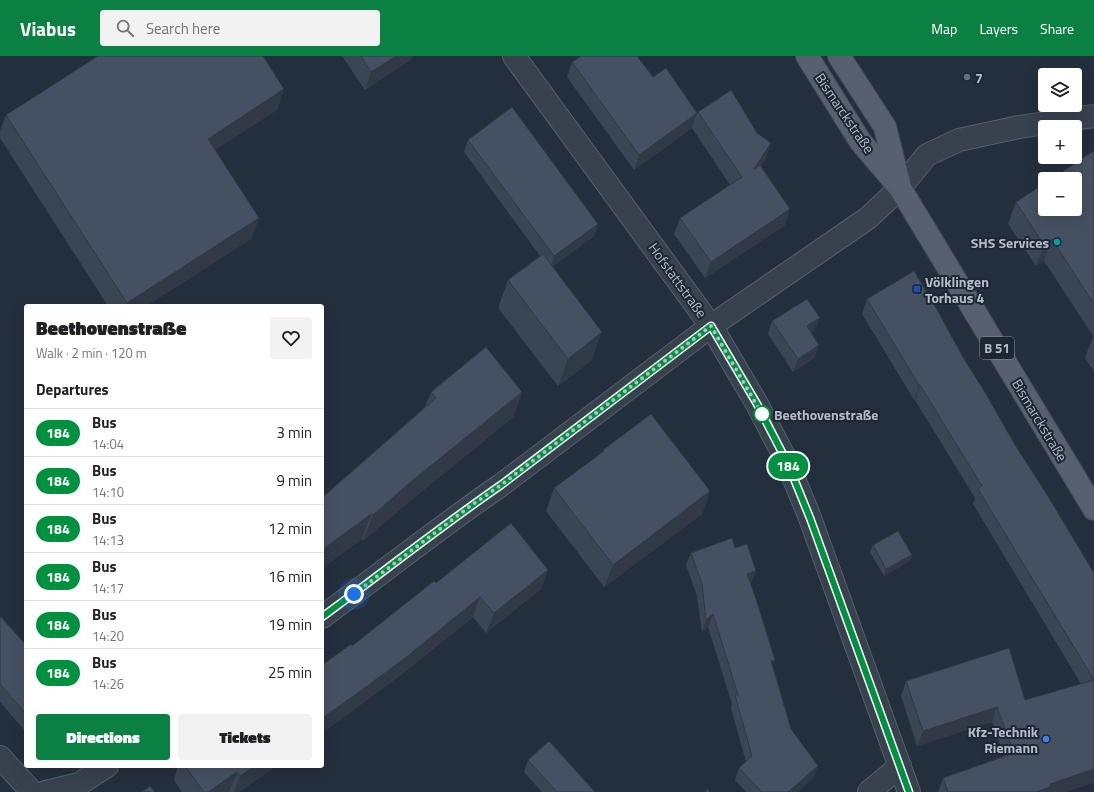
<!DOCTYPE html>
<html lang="en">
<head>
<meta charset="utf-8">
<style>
  body { margin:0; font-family:"Titillium Web",sans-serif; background:#f2f2f2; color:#202124; height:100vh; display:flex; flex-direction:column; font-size:15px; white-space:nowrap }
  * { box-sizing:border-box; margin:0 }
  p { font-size:13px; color:#757577 }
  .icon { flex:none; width:22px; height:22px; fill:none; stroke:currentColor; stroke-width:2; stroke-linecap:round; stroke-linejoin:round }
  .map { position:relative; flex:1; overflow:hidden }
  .side { position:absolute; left:24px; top:248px; width:300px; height:464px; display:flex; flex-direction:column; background:#fff; border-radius:4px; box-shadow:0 4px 16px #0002 }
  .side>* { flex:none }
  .badge { padding:0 8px; border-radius:13px; font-size:14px; line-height:26px }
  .tools { position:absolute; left:1038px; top:12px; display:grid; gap:8px }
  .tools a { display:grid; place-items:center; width:44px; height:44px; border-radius:4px; background:#fff; box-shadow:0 4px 16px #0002; font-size:20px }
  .you { position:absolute; width:20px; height:20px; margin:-10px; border:3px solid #fff; border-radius:50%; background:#1a73e8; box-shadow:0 0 0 6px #1a73e833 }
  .map>.badge { position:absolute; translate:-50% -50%; box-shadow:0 0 0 2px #fff }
  h2 { padding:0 12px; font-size:15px; line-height:36px }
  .round { display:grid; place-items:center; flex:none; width:42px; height:42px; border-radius:4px; background:#f2f2f2 }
  .head { display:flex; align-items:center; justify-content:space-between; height:68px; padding:0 12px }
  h1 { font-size:19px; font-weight:800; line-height:30px }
  .cta { display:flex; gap:8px; margin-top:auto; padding:8px 12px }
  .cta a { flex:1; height:46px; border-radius:4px; background:#0b8043; color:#fff; font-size:16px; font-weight:800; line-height:46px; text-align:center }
  .cta a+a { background:#f2f2f2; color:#202124 }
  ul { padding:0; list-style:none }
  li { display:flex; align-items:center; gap:12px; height:48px; padding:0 12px; border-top:1px solid #e0e0e0 }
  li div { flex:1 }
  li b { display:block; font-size:15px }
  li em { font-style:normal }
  li .badge { min-width:44px; font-weight:700; text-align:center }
  header { display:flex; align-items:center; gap:24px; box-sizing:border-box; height:56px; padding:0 20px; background:#0b8043; color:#fff }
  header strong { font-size:19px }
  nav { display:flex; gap:22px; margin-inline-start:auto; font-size:14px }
  .search { width:280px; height:36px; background:#f2f2f2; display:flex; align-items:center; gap:10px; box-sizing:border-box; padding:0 14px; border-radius:4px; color:#757577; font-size:15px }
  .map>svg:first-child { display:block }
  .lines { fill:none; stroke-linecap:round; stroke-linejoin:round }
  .minor-casing { stroke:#565f6c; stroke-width:24 }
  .major-casing { stroke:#414a57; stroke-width:24 }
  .minor { stroke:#38414e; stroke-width:22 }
  .major { stroke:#56606e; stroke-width:22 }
  .wall { fill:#3b4654 }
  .shaded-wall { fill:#303945 }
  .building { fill:#455162; stroke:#303945 }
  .line-casing { stroke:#fff; stroke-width:9 }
  .line { stroke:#009140; stroke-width:6 }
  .walk { stroke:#b4bcc9; stroke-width:4; stroke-dasharray:0 7.2 }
  .service-dot { fill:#5c6f8a; stroke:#1d2633; stroke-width:1.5 }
  .culture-dot { fill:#0f9aa8; stroke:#1d2633; stroke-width:1.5 }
  .transit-dot { fill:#1a4fb4; stroke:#1d2633; stroke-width:1.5 }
  .stop-dot { fill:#fff; stroke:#009140; stroke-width:2 }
  .shop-dot { fill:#3f7fe0; stroke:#1d2633; stroke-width:1.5 }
  .labels { text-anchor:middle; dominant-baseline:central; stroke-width:4; stroke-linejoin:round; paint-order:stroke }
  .shield { fill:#1d2633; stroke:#878f9c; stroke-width:1 }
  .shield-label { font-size:13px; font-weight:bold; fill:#b4bcc9 }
  .poi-label { font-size:14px; font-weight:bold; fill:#b4bcc9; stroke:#1d2633; text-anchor:start }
  .street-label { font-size:14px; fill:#b4bcc9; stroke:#1d2633 }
  .stop-label { font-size:14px; font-weight:bold; fill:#b4bcc9; stroke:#1d2633; text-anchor:start }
</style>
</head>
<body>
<header>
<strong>Viabus</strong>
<div class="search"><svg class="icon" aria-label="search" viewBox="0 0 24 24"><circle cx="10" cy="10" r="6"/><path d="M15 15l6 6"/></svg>Search here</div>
<nav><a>Map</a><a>Layers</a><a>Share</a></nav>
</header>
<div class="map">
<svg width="1094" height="736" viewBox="0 0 1094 736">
  <rect width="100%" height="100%" fill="#242f3e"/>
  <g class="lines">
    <g class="minor-casing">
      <g id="minor">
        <path d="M514,0L711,270L757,348L788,408L810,462L909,736"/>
        <path d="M322,561C382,517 440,471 501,429L711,270L868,162L900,132L927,99L959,84L1019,71L1094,60"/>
        <path d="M0,701L32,736"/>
        <path d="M46,736L79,728L107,710"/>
        <path d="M869,736L900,710"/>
      </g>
    </g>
    <g class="major-casing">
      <g id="major">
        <path d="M807,0L860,85L900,132L1094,453"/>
        <path d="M839,0L885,71L899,127"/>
      </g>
    </g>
    <use href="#minor" class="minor"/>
    <use href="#major" class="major"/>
  </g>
  <g class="wall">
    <path d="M342,0H413L412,3L365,34Z"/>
    <path d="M572,6L653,21L697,57L698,56L757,77L771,87L765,104L761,110L785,169L705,222L674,178L680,162L730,129L692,72L634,114L567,21Z"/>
    <path d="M284,33L277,54L215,94L259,162L251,183L146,250H108L0,82V75L6,59Z"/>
    <path d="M468,84L598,168L594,180L552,211L592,304L558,330L498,252L508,224L540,200L464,96Z"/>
    <path d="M1094,95V316L1085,302L1093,280L1044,205L1036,210L1008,168L1016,146Z"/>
    <path d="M867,243L964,303L1015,389L1094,517V726L1065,736H938L943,722L1004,700L992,666L917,690L901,640L906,625L1025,644L1081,628L973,448L975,442L915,344H914L862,258Z"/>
    <path d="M772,265L815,274L811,277L815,301L793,316L768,278Z"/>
    <path d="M431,336H522L513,361L398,455L363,485L362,483L322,512V437L324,440L425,351Z"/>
    <path d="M603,394L710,435L702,458L604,531L546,455L554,432L602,397Z"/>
    <path d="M873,489L912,499L910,505L884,520L870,496Z"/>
    <path d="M735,492L751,527L750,528L773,610L791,673L818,710L813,722L798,736H746L735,724L739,712L746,706L731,652L732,648L708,571L702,576L697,540L686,509L691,497Z"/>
    <path d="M436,527L541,533L486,577L473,561L397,622L322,677V609L352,590Z"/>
    <path d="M0,560L26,589V676L0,646Z"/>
    <path d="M528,704L595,736H542L524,716Z"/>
    <path d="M178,710H276L239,736H182L174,724Z"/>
  </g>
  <g class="shaded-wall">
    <path d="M396,0H413L412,3L365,34L371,16Z"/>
    <path d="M284,33L277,54L200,104L208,83Z"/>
    <path d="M697,57L692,72L634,114L639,99Z"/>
    <path d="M771,87L765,104L748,129L754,113Z"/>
    <path d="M790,153L785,169L705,222L711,206Z"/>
    <path d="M259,162L251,183L146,250H125L127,247Z"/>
    <path d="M598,168L594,180L550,213L554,200Z"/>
    <path d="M1052,183L1044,205L1036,210L1044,189Z"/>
    <path d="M820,262L815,274L802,283L807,270Z"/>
    <path d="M602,276L592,304L558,330L568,303Z"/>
    <path d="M819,289L815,301L793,316L798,303Z"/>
    <path d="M919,329H920L915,344H914Z"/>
    <path d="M522,336L513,361L398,455L363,485L373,459L407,429Z"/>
    <path d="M710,435L702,458L604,531L613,509Z"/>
    <path d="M371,458L362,483L322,512V494Z"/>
    <path d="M912,499L910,505L884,520L886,513Z"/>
    <path d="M548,514L541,533L486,577L494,557Z"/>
    <path d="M756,515L751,527L742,531L747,518Z"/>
    <path d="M480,541L473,561L397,622L322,677V662Z"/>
    <path d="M713,558L708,571L702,576L706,564Z"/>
    <path d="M775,604L770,617L771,605Z"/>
    <path d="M997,651L992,666L917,690L923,675Z"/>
    <path d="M255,710H276L239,736H234L240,720Z"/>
    <path d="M818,710L813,722L798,736H788Z"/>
    <path d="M1094,713V726L1065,736H1036L1050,728Z"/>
    <path d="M237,716L229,736H208Z"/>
  </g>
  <g class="building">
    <path d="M98,0H263L284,33L208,83L259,162L127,247L6,59Z"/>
    <path d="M361,0H396L371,16Z"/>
    <path d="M581,0H637L653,21L666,12L697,57L639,99L572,6Z"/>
    <path d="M731,34L757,77L771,87L754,113L760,109L790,153L711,206L680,162L742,121L698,56Z"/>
    <path d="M512,51L598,168L554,200L468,84Z"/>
    <path d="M1094,95V248L1052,183L1044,189L1016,146L1045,127V153H1075V123H1051Z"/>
    <path d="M543,198L602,276L568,303L508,224Z"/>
    <path d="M914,215L935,250L964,303L986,338L1015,389L1046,437L1094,517V713L1050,728V731L1036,736H948L943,722L1014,697L997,651L923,675L906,625L1009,592L1025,644L1094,624L978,433L982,430L920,329H919L867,243Z"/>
    <path d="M807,243L820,262L807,270L819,289L798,303L772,265Z"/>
    <path d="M486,291L522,336L407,429L373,459L371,458L322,494V437L324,440L436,342L431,336Z"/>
    <path d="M651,358L710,435L613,509L554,432L604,395L603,394Z"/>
    <path d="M511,467L548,514L494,557L480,541L404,603L348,644L322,662V609L351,588L352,590L434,525L436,527Z"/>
    <path d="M898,475L912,499L886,513L873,489Z"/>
    <path d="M732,482L735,492L747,488L756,515L747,518L756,543L775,604L771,605L791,673L818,710L788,736H762L739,712L752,700L735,639H738L713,558L706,564L702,528L691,497Z"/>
    <path d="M0,560L26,589V658L0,628Z"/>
    <path d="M549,685L595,736H557L528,704Z"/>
    <path d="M185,710H255L240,720L237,716L208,736H204Z"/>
    <path d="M150,730L155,736H142Z"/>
    <path d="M708,733L710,736H705Z"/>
  </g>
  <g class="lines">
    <g class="line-casing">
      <path id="line" d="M322,561C382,517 440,471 501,429L711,270L757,348L788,408L810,462L909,736"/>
    </g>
    <use href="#line" class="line"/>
    <path class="walk" d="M354,538L469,451L501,429L711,270L763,360L762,358"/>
  </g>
  <circle class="service-dot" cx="967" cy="21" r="4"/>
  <circle class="culture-dot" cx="1057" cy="186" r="4"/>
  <rect class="transit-dot" x="913" y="229" width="8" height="8" rx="2"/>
  <circle class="stop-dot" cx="762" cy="358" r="8"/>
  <circle class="shop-dot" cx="1046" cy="683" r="4"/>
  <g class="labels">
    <rect class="shield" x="980" y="281" width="34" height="22" rx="3"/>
    <g class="shield-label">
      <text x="997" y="292">B 51</text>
    </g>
    <g class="poi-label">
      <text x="975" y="21">7</text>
      <text x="1049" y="186" text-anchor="end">SHS Services</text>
      <text x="925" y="225">Völklingen<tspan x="925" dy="16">Torhaus 4</tspan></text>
      <text x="1038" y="675" text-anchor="end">Kfz-Technik<tspan x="1038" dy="16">Riemann</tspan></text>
    </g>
    <g class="street-label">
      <text transform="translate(845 57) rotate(56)">Bismarckstraße</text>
      <text transform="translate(678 224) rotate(54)">Hofstattstraße</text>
      <text transform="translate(1040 364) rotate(59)">Bismarckstraße</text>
    </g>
    <g class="stop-label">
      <text x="774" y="358">Beethovenstraße</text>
    </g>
  </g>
</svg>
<div class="tools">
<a><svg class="icon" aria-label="layers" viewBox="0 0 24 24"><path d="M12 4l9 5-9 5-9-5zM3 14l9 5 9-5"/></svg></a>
<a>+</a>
<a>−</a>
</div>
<div class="you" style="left:354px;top:538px"></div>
<b class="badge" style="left:788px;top:410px;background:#009140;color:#fff">184</b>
<section class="side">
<div class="head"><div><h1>Beethovenstraße</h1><p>Walk · 2 min · 120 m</p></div><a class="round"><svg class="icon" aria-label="heart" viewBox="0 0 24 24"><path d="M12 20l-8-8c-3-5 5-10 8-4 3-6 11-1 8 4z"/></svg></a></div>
<h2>Departures</h2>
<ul>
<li><span class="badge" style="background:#009140;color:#fff">184</span><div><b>Bus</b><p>14:04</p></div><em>3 min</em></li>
<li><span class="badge" style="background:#009140;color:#fff">184</span><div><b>Bus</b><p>14:10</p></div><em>9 min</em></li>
<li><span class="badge" style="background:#009140;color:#fff">184</span><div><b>Bus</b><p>14:13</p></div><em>12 min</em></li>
<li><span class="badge" style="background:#009140;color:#fff">184</span><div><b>Bus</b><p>14:17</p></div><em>16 min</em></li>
<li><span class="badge" style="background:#009140;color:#fff">184</span><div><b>Bus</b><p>14:20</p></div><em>19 min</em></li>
<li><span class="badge" style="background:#009140;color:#fff">184</span><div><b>Bus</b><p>14:26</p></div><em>25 min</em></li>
</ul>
<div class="cta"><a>Directions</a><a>Tickets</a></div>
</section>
</div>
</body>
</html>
